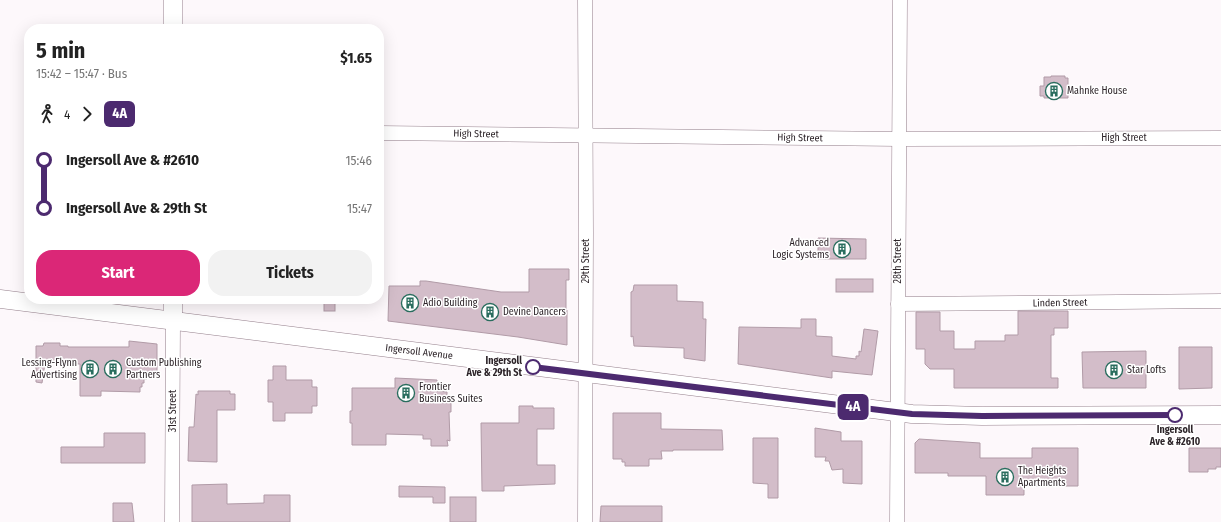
<!DOCTYPE html>
<html lang="en">
<head>
<meta charset="utf-8">
<style>
  body { margin:0; font-family:"Fira Sans Condensed",sans-serif; background:#f2f2f2; color:#222; height:100vh; display:flex; flex-direction:column; font-size:15px; white-space:nowrap }
  * { box-sizing:border-box; margin:0 }
  p { font-size:13px; color:#767676 }
  .icon { flex:none; width:22px; height:22px; fill:none; stroke:currentColor; stroke-width:2; stroke-linecap:round; stroke-linejoin:round }
  .map { position:relative; flex:1; overflow:hidden }
  .details { position:absolute; left:24px; top:24px; width:360px; height:280px; display:flex; flex-direction:column; background:#fff; border-radius:16px; box-shadow:0 4px 16px #0002 }
  .details>* { flex:none }
  .badge { padding:0 8px; border-radius:6px; font-size:14px; line-height:26px }
  .map>.badge { position:absolute; translate:-50% -50%; box-shadow:0 0 0 2px #fff }
  .legs { display:flex; align-items:center; gap:6px; height:44px; padding:0 12px; font-size:13px }
  .legs p { margin-inline-start:auto }
  .overview { display:flex; align-items:center; justify-content:space-between; height:68px; padding:0 12px }
  h1 { font-size:22px; font-weight:700; line-height:30px }
  .action { display:flex; gap:8px; margin-top:auto; padding:8px 12px }
  .action a { flex:1; height:46px; border-radius:16px; background:#db2777; color:#fff; font-size:16px; font-weight:700; line-height:46px; text-align:center }
  .action a+a { background:#f2f2f2; color:#222 }
  ul { padding:0 12px; list-style:none }
  li { display:flex; align-items:center; gap:14px; height:48px; font-size:15px }
  li i { display:grid; place-items:center; width:6px; height:100%; margin:0 5px; background:currentColor }
  li i::after { content:''; width:10px; height:10px; margin:-5px; border:3px solid; border-radius:50%; background:#fff }
  li p { margin-inline-start:auto }
  li:first-child i { background:linear-gradient(#0000 50%,currentColor 0) }
  li:last-child i { background:linear-gradient(currentColor 50%,#0000 0) }
  .map>svg:first-child { display:block }
  .building { fill:#d3bdc9; stroke:#b19ba7 }
  .lines { fill:none; stroke-linecap:round; stroke-linejoin:round }
  .minor-casing { stroke:#947f8b; stroke-width:15 }
  .major-casing { stroke:#947f8b; stroke-width:19 }
  .minor { stroke:#fff; stroke-width:14 }
  .major { stroke:#fff; stroke-width:18 }
  .line-1-casing { stroke:#fff; stroke-width:9 }
  .line-1 { stroke:#4c2a6f; stroke-width:6 }
  .stop-1-dot { fill:#fff; stroke:#4c2a6f; stroke-width:2 }
  .labels { text-anchor:middle; dominant-baseline:central; stroke-width:3; stroke-linejoin:round; paint-order:stroke }
  .poi-label { font-size:10px; fill:#2d2429; stroke:#fff; text-anchor:start }
  .street-label { font-size:10px; fill:#2d2429; stroke:#fff }
  .stop-label { font-size:10px; font-weight:bold; fill:#2d2429; stroke:#fff; text-anchor:end }
</style>
</head>
<body>
<div class="map">
<svg width="1221" height="522" viewBox="0 0 1221 522">
  <rect width="100%" height="100%" fill="#fdf8fb"/>
  <g class="building">
    <path d="M1051,76H1065V78H1068V98H1044V96H1040V86H1044V77H1051Z"/>
    <path d="M818,238L866,239V259H818Z"/>
    <path d="M529,269H569V280H566V310H567V345L518,337L388,321L389,286H420V281H426L501,292H529Z"/>
    <rect x="836" y="279" width="37" height="13"/>
    <path d="M634,285H677V301L703,302V319H706L705,361L684,358V348L634,346L633,336L631,337V292L633,291Z"/>
    <rect x="324" y="299" width="11" height="12"/>
    <path d="M1018,311H1068V328H1054V335H1051V378H1058V388H954V369H930L925,364V349H916V312H940V331H954V349H975V341H1005V335H1018Z"/>
    <path d="M801,319H816V336L832,337V356L856,359V356H859V351L861,352L864,329L878,331L872,375L832,371V378L738,364L739,327L801,328Z"/>
    <path d="M129,341L157,344V376H148L147,379H144V383H142V387H140V392L101,391V396H80V364L45,363L42,383L36,382V346H43L44,343H60V346H68V347H129Z"/>
    <path d="M1179,347H1212V388L1179,389Z"/>
    <path d="M1146,351V388H1083L1082,352Z"/>
    <path d="M273,366H286V380H312V387H317V406H312V413H285V421H273V402H268V380H273Z"/>
    <path d="M395,378L437,380V391L447,392V398H451V412H449L450,441L447,440L448,446H431V439H423V435L386,434V445H352V423H350V411H352V388H395Z"/>
    <path d="M198,391H230V394H235V410H217V462L188,461L189,427H194L196,394L198,395Z"/>
    <path d="M519,406H533V408H554V429H537V465H555V484L504,486V491H482L481,423H519Z"/>
    <path d="M613,413H661V429L722,430L723,450H673V451H661L662,459H649V466H625V462H622V459H613Z"/>
    <path d="M815,428L841,432V441H862V484L843,483V469L832,470L829,461H825L826,457H815Z"/>
    <path d="M104,433H145V463H61V447H104Z"/>
    <path d="M753,438H778V498H768V484L753,483Z"/>
    <path d="M919,439L980,443V458H1032V448H1078V486H1024V495H986V476H948V473H915V443Z"/>
    <path d="M1189,448H1221V467H1216V469H1208V472H1189Z"/>
    <path d="M227,484V504L264,503V495H290V522H192V485Z"/>
    <path d="M399,486L445,487V503H433V497H399Z"/>
    <rect x="450" y="497" width="26" height="25"/>
    <path d="M113,503H132L134,522H113Z"/>
    <path d="M601,506H662V522H600Z"/>
  </g>
  <g class="lines">
    <g class="minor-casing">
      <g id="minor">
        <path d="M379,133L899,139L1221,138"/>
        <path d="M898,304L1221,301"/>
        <path d="M172,522L173,321"/>
        <path d="M585,522L586,232L585,0"/>
        <path d="M897,522L900,0"/>
      </g>
    </g>
    <g class="major-casing">
      <g id="major">
        <path d="M173,29V0"/>
        <path d="M0,299L912,414L982,416L1221,415"/>
        <path d="M173,321V299"/>
      </g>
    </g>
    <use href="#minor" class="minor"/>
    <use href="#major" class="major"/>
  </g>
  <g class="lines">
    <g class="line-1-casing">
      <path id="line-1" d="M533,367L912,414L982,416L1175,415"/>
    </g>
    <use href="#line-1" class="line-1"/>
  </g>
  <defs>
    <g id="building-ring" transform="scale(0.9)"><circle r="9.5" fill="#fff" stroke="#296d5e" stroke-width="1.5"/><path d="M-4-6H4V6H1V3H-1V6H-4ZM-2.5-4.3h1.7v1.8h-1.7ZM.8-4.3h1.7v1.8H.8ZM-2.5-1h1.7V.8h-1.7ZM.8-1h1.7V.8H.8Z" fill="#296d5e"/></g>
  </defs>
  <g fill-rule="evenodd">
    <use href="#building-ring" x="1054" y="91"/>
    <use href="#building-ring" x="842" y="249"/>
    <use href="#building-ring" x="410" y="303"/>
    <use href="#building-ring" x="490" y="312"/>
    <use href="#building-ring" x="90" y="369"/>
    <use href="#building-ring" x="113" y="369"/>
    <use href="#building-ring" x="1114" y="370"/>
    <use href="#building-ring" x="406" y="393"/>
    <use href="#building-ring" x="1005" y="477"/>
  </g>
  <g class="stop-1-dot">
    <circle cx="533" cy="367" r="7"/>
    <circle cx="1175" cy="415" r="7"/>
  </g>
  <g class="labels">
    <g class="poi-label">
      <text x="1067" y="91">Mahnke House</text>
      <text x="829" y="243" text-anchor="end">Advanced<tspan x="829" dy="12">Logic Systems</tspan></text>
      <text x="423" y="303">Adio Building</text>
      <text x="503" y="312">Devine Dancers</text>
      <text x="77" y="363" text-anchor="end">Lessing-Flynn<tspan x="77" dy="12">Advertising</tspan></text>
      <text x="126" y="363">Custom Publishing<tspan x="126" dy="12">Partners</tspan></text>
      <text x="1127" y="370">Star Lofts</text>
      <text x="419" y="387">Frontier<tspan x="419" dy="12">Business Suites</tspan></text>
      <text x="1018" y="471">The Heights<tspan x="1018" dy="12">Apartments</tspan></text>
    </g>
    <g class="street-label">
      <text transform="translate(476 134) rotate(1)">High Street</text>
      <text transform="translate(800 138) rotate(1)">High Street</text>
      <text x="1124" y="138">High Street</text>
      <text transform="translate(586 261) rotate(-90)">29th Street</text>
      <text transform="translate(898 261) rotate(-90)">28th Street</text>
      <text transform="translate(1060 303) rotate(-1)">Linden Street</text>
      <text transform="translate(419 352) rotate(7)">Ingersoll Avenue</text>
      <text transform="translate(173 411) rotate(-90)">31st Street</text>
    </g>
    <g class="stop-label">
      <text x="522" y="361">Ingersoll<tspan x="522" dy="12">Ave &amp; 29th St</tspan></text>
      <text x="1175" y="430" text-anchor="middle">Ingersoll<tspan x="1175" dy="12">Ave &amp; #2610</tspan></text>
    </g>
  </g>
</svg>
<b class="badge" style="left:853px;top:407px;background:#4c2a6f;color:#fff">4A</b>
<section class="details">
<div class="overview"><div><h1>5 min</h1><p>15:42 – 15:47 · Bus</p></div><b>$1.65</b></div>
<div class="legs"><svg class="icon" aria-label="walk" viewBox="0 0 24 24"><circle cx="13" cy="4" r="2"/><path d="M13 8l-2 6 4 7M11 14l-3 7M7 12l3-4h3l4 4"/></svg>4<svg class="icon" aria-label="forward" viewBox="0 0 24 24"><path d="M9 5l7 7-7 7"/></svg><b class="badge" style="background:#4c2a6f;color:#fff">4A</b></div>
<ul>
<li><i style="color:#4c2a6f"></i><b>Ingersoll Ave &amp; #2610</b><p>15:46</p></li>
<li><i style="color:#4c2a6f"></i><b>Ingersoll Ave &amp; 29th St</b><p>15:47</p></li>
</ul>
<div class="action"><a>Start</a><a>Tickets</a></div>
</section>
</div>
</body>
</html>
